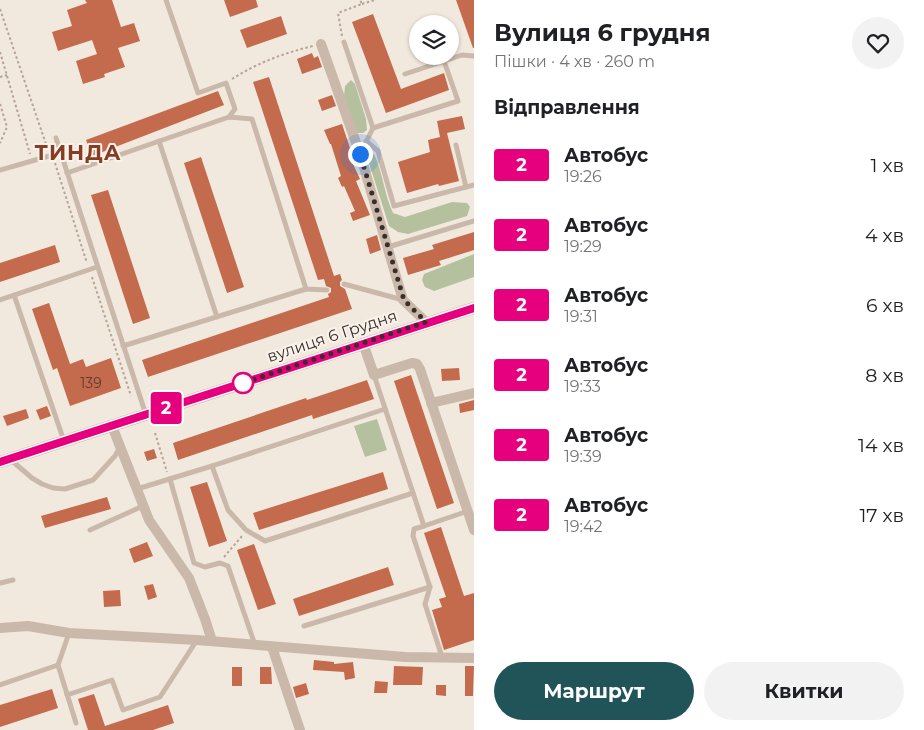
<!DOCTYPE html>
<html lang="uk">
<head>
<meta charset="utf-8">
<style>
  body { margin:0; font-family:Montserrat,sans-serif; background:#f2f2f2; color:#202124; height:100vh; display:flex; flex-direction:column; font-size:19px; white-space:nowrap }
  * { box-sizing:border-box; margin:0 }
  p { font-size:16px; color:#757577 }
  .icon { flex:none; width:28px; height:28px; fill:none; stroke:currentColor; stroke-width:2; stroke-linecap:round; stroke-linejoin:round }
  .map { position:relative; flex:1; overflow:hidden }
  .drawer { display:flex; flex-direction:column; background:#fff; width:450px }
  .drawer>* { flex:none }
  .badge { padding:0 10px; border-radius:4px; font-size:18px; line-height:32px }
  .tools { position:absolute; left:409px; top:15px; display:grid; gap:10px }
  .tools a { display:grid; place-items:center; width:50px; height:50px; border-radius:50%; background:#fff; box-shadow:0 1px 4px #0004; font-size:25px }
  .you { position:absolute; width:25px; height:25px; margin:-12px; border:4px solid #fff; border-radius:50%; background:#1a73e8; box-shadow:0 0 0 8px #1a73e833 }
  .map>.badge { position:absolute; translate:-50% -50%; box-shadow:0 0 0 2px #fff }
  h2 { padding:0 20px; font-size:19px; line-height:45px }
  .round { display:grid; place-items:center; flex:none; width:52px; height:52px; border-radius:26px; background:#f2f2f2 }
  .summary { display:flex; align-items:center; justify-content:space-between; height:85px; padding:0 20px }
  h1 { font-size:24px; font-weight:700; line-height:38px }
  .cta { display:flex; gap:10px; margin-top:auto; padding:10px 20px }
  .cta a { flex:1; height:58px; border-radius:30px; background:#205458; color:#fff; font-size:20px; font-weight:700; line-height:58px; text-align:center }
  .cta a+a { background:#f2f2f2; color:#202124 }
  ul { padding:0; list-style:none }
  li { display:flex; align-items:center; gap:15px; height:70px; padding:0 20px }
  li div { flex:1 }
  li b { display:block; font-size:19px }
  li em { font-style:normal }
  li .badge { min-width:55px; font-weight:700; text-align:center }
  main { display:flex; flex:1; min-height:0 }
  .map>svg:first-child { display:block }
  .green { fill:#b5c19e }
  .building { fill:#c36b4c }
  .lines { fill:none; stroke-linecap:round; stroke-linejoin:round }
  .path { stroke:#b6a494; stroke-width:2; stroke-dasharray:2.5 2.5; stroke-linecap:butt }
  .service { stroke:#cab9aa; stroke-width:5 }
  .minor { stroke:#cab9aa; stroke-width:10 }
  .tertiary { stroke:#cab9aa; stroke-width:12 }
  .line-casing { stroke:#fff; stroke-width:11 }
  .line { stroke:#e6007e; stroke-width:8 }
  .walk { stroke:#382e2a; stroke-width:5; stroke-dasharray:0 9 }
  .stop-dot { fill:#fff; stroke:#e6007e; stroke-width:2.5 }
  .labels { text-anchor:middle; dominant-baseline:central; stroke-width:4; stroke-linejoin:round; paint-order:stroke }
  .number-label { font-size:14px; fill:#5b3d32 }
  .street-label { font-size:16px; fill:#382e2a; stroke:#faf3eb }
  .district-label { font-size:21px; font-weight:bold; letter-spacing:1px; fill:#853d25; stroke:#faf3eb }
</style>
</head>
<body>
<main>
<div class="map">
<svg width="474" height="730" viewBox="0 0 474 730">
  <rect width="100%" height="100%" fill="#f2e9de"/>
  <g class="green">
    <path d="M351,80L355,84L366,119L367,130L363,133H357L344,96L345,86Z"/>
    <path d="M374,154C383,173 384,194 393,213L405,217L452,202L467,203L470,207L467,216L408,234L398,232L389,226L369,163L370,156Z"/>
    <path d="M474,254V277L434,291L425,287L422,280L424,274Z"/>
    <path d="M377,419L387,450L365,457L354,426Z"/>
  </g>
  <g class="building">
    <path d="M85,0H112L121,27L134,23L140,41L118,48L125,67L104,74L105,77L83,84L76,61L97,54L92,40L58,51L52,32L72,26L67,10L87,3Z"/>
    <path d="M224,0H256L258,7L230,17Z"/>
    <path d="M456,0H474V48H473Z"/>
    <path d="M373,14L401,89L444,73L449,90L386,113L352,22Z"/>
    <path d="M281,16L287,34L247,48L240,30Z"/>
    <path d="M312,53L314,58L318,56L322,67L302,74L297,59Z"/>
    <path d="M269,77L334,276L340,274L342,280L340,282V286L345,289L352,309L148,377L142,360L329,297L328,294L331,292V288L326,286L324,279L318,280L253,82Z"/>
    <path d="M218,91L224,105L92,156L86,140Z"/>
    <path d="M332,95L336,106L322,111L318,100Z"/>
    <path d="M462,116L465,129L447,133L459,181L439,186L438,184L407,193L398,162L430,152L428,140L440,137L437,121Z"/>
    <path d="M342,124L355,163L353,164L360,179L356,181L370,215L353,221L350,213L355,211L344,186L342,187L338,178L341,176L331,144H330L324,130Z"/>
    <path d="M201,157L244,287L227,293L184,163Z"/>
    <path d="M108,190L150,318L133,324L91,195Z"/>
    <path d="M474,232V250L439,261L441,265L408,275L403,258L434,249L432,245Z"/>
    <path d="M377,235L381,250L370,254L366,239Z"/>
    <path d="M55,245L60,262L0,282V263Z"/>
    <path d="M49,303L70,364L83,359L86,367L111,358L121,388L70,406L57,368L53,370L32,309Z"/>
    <path d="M459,368L460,380L442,381L441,369Z"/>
    <path d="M411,375L454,503L437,509L394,381Z"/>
    <path d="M367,380L374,399L313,419L312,415L178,460L173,443L306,398L307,400Z"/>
    <path d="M474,400V410L460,413L459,404Z"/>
    <path d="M47,406L51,416L40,420L36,410Z"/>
    <path d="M26,409L29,418L7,426L3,416Z"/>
    <path d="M154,449L157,458L147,461L144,452Z"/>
    <path d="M383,472L388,489L259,530L253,513Z"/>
    <path d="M207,482L227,541L209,547L190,487Z"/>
    <path d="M107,497L111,509L45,528L41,516Z"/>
    <path d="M441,527L464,596L474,593V640L444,650L432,610L442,607L439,599L446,597L424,533Z"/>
    <path d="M147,542L153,556L134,563L129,549Z"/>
    <path d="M254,544L276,604L258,610L237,550Z"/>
    <path d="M388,567L394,585L299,616L293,599Z"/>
    <path d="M153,584L157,597L148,600L144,586Z"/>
    <path d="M120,590L121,606L104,607L103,591Z"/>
    <path d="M314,660L334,662V664L353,662L355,678L345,680L344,672L313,670Z"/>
    <path d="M394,666L423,667L422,685H393Z"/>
    <path d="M465,666H474L473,696H465Z"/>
    <rect x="232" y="667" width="10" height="19"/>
    <path d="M260,667H271L272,684H260Z"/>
    <path d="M375,681L388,682L387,693H374Z"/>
    <path d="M306,683L309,694L296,698L293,687Z"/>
    <path d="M436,685H446V696L436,695Z"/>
    <path d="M52,689L58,708L0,727V705Z"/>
    <path d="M94,694L105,726L168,705L174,723L153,730H88L78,699Z"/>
  </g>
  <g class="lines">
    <g class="path">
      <path d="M362,4L375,0"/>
      <path d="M0,9L48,150"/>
      <path d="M342,36L338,13L362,4L360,0"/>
      <path d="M0,52L30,154"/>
      <path d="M0,77L7,75"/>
      <path d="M232,79C257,63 284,53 313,46"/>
      <path d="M0,104L7,127L0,143"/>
      <path d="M55,163L87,263"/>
      <path d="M92,277L131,396"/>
      <path d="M155,433L167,472"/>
      <path d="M224,557L242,536"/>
    </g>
    <g class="service">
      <path d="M166,0L198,93L226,83L235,109L229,117"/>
      <path d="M344,42L373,128"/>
      <path d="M444,61L462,55L474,56"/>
      <path d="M56,138L146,415"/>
      <path d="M159,141L217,317"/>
      <path d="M366,141L378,151L394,206L474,185"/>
      <path d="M456,145L466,187"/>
      <path d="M361,152L373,128L458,101L444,61L405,74"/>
      <path d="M0,170L60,153"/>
      <path d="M67,173L229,117L252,119L306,289L327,290"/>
      <path d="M388,247L474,221"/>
      <path d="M344,284L403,300"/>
      <path d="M14,295L64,441"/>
      <path d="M0,300L97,267"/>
      <path d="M123,346L306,289"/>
      <path d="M374,375L424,526L414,529L413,536L430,587L425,604L442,657"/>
      <path d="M385,409L212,466L228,510L246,530L265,541L413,493"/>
      <path d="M11,460L32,478L42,484L53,488L65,489L93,480L115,456L120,447"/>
      <path d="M170,479L194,563L205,567L220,563L228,566L255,645"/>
      <path d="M137,489L212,466"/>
      <path d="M424,526L468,511"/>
      <path d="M90,530L143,506"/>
      <path d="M0,583L13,580"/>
      <path d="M304,626L430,587"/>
      <path d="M58,665L76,723"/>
      <path d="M0,685L58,665L69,633"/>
      <path d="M67,695L112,680L123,710L160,697L197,640"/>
    </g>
    <g class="minor">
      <path d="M321,44L360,154L403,300L426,322"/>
      <path d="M363,343L374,375L412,363L417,364L420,369L474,530"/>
      <path d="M431,403L474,393"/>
      <path d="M112,426L149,520L189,578L205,619L212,641"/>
      <path d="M0,628L28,626L69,633L197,640L405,657L474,658"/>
      <path d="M272,647L300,730"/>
    </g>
    <path class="tertiary" d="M0,462L474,308"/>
  </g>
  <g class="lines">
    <g class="line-casing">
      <path id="line" d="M0,462L474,308"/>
    </g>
    <use href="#line" class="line"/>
    <path class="walk" d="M243,383L240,384L426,322L404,300L360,154"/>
  </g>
  <circle class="stop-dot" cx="243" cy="383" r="10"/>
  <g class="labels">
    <g class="number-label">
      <text x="91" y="383">139</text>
    </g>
    <g class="street-label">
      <text transform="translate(332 336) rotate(-18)">вулиця 6 Грудня</text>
    </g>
    <g class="district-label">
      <text x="78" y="152">ТИНДА</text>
    </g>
  </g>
</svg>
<div class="tools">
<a><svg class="icon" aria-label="layers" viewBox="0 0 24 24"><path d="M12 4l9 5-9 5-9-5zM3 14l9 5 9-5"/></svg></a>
</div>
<div class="you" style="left:360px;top:154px"></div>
<b class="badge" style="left:166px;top:408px;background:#e6007e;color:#fff">2</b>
</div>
<section class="drawer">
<div class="summary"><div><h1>Вулиця 6 грудня</h1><p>Пішки · 4 хв · 260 m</p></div><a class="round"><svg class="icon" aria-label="heart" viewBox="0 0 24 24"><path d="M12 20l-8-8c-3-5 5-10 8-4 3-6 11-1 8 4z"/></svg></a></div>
<h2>Відправлення</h2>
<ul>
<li><span class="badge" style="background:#e6007e;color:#fff">2</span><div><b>Автобус</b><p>19:26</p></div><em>1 хв</em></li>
<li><span class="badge" style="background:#e6007e;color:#fff">2</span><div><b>Автобус</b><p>19:29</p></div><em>4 хв</em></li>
<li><span class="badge" style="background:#e6007e;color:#fff">2</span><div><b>Автобус</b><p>19:31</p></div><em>6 хв</em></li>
<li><span class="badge" style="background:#e6007e;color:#fff">2</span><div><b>Автобус</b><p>19:33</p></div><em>8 хв</em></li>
<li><span class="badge" style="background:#e6007e;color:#fff">2</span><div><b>Автобус</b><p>19:39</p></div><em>14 хв</em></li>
<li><span class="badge" style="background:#e6007e;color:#fff">2</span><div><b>Автобус</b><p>19:42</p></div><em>17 хв</em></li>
</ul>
<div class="cta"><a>Маршрут</a><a>Квитки</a></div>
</section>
</main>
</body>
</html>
